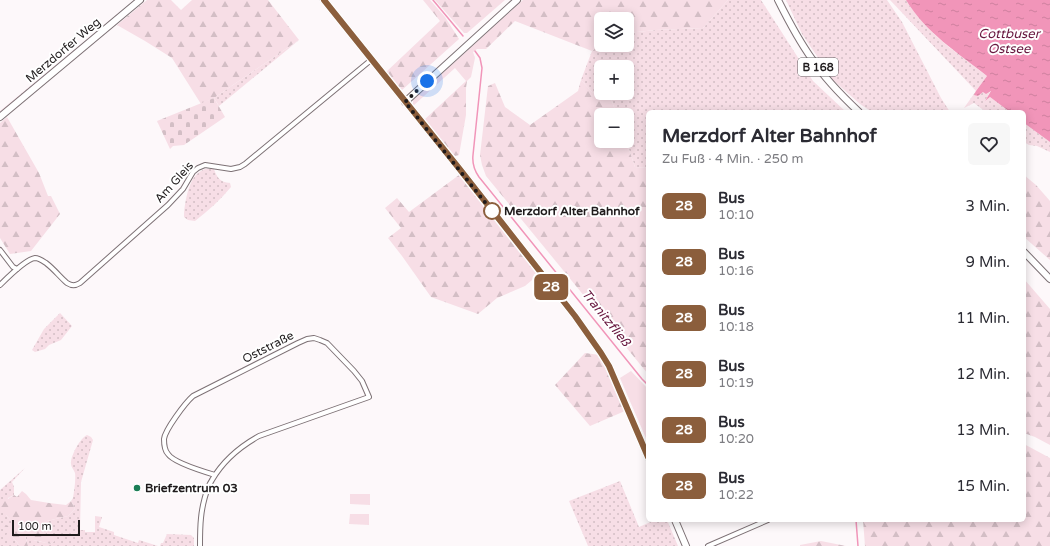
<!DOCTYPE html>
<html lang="de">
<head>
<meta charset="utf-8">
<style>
  body { margin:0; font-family:"Varela Round",sans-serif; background:#f7f7f7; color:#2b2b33; height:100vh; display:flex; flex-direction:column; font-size:15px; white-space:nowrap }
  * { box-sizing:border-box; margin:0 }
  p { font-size:13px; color:#7c7c81 }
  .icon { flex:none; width:22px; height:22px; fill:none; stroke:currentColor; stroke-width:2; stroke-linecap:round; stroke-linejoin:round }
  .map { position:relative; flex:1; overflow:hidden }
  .drawer { position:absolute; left:646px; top:110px; width:380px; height:412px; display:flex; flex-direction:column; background:#fff; border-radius:6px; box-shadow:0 2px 10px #0003 }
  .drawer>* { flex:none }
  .badge { padding:0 8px; border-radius:6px; font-size:14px; line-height:26px }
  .fabs { position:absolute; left:594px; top:12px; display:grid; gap:8px }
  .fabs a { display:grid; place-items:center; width:40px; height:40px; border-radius:6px; background:#fff; box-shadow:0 2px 10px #0003; font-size:20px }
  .scale { position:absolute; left:12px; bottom:10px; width:68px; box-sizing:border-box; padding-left:4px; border:2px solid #1f1b1c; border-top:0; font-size:11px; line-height:14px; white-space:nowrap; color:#1f1b1c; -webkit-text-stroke:3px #fff; paint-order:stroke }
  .you { position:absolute; width:20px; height:20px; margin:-10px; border:3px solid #fff; border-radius:50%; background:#1a73e8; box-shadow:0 0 0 6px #1a73e833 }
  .map>.badge { position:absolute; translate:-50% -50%; box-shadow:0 0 0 2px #fff }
  .round { display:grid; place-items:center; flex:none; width:42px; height:42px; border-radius:6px; background:#f7f7f7 }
  .head { display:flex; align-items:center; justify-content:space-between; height:68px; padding:0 16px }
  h1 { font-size:19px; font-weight:800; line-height:30px }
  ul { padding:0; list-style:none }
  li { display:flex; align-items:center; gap:12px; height:56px; padding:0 16px }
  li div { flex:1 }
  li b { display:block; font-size:15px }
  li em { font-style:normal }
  li .badge { min-width:44px; font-weight:700; text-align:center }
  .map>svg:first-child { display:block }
  .grass { fill:url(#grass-dots); fill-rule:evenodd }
  .forest { fill:url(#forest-firs) }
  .cemetery { fill:url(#cemetery-stones) }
  .pitch { fill:#f7dee6 }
  .water { fill:url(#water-ripples) }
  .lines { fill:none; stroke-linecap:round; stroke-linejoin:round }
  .stream { stroke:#f195b9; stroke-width:1.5 }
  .street-casing { stroke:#7d7175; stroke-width:6 }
  .secondary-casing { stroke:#7d7175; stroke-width:8 }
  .primary-casing { stroke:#7d7175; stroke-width:8 }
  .street { stroke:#fff; stroke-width:4 }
  .secondary { stroke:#fff; stroke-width:6 }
  .primary { stroke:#fff; stroke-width:6 }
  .line-casing { stroke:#fff; stroke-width:9 }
  .line { stroke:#8b5e3c; stroke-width:6 }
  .walk { stroke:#1f1b1c; stroke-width:4; stroke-dasharray:0 7.2 }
  .stop-dot { fill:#fff; stroke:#8b5e3c; stroke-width:2 }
  .poi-dot { fill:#1a7d55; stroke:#fff; stroke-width:1.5 }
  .labels { text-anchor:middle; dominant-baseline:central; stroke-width:4; stroke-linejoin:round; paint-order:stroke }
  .shield { fill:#fff; stroke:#625f60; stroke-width:1 }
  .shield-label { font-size:11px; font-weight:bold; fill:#1f1b1c }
  .street-label { font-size:12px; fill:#1f1b1c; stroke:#fff }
  .stop-label { font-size:12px; font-weight:bold; fill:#1f1b1c; stroke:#fff; text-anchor:start }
  .poi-label { font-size:12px; font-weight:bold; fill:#1f1b1c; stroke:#fff; text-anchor:start }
  .water-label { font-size:13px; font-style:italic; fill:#68173f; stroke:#fff }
</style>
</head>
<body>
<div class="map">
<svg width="1050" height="546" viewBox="0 0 1050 546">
  <defs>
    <pattern id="grass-dots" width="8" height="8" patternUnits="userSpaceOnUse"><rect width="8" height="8" fill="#f7dee6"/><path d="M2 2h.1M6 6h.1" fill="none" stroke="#d3bec5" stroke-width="1.8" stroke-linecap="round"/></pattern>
    <pattern id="forest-firs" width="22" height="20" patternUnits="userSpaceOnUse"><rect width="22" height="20" fill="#f7dee6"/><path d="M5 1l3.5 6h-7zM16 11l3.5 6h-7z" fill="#d3bec5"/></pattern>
    <pattern id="cemetery-stones" width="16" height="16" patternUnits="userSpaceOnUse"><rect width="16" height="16" fill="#f7dee6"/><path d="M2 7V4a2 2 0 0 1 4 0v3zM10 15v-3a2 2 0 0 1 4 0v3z" fill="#d3bec5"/></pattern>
    <pattern id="water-ripples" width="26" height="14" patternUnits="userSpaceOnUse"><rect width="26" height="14" fill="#f195b9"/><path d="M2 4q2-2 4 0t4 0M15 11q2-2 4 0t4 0" fill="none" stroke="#ce809e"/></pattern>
  </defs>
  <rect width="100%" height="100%" fill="#fdf8fa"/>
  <g class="grass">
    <path d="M728,0H761L813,81L846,112H648V168L635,167L626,141H627V115H617L611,99L592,92L581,80L592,51L601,43V45H627V33L656,30L703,28ZM601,67H627V93H601Z"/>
    <path d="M786,0H887L902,22L941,98L950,112H872L860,104L833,80L802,34Z"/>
    <path d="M890,0H906C926,33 957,53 987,76L976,91L978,96L983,92L991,90L985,101L990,97L1010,112H986L974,103L964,108L976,91Z"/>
    <path d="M119,13L120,14L44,77H42L29,88V90L0,114V111Z"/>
    <path d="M299,40L219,106L214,98Z"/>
    <path d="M1024,123L1050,142V152L1037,146L1029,145L1024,142Z"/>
    <path d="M205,169H214C217,178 220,182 230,183L231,187C220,200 208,211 195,221L188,220L184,217C184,206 188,182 197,174C199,172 202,170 205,169Z"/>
    <path d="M60,313L72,326L61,340L49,345L45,349L35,352L32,350L44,329Z"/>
    <path d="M87,435L91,437L93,440L81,482L80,530H85V532H95V516L102,517L99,527L114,532V535L138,543L139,540L158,546H28L25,535C33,542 40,541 51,544L55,540L43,532L47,521L68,516L75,509L71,501L73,498C74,491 76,480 75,473C74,470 71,467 71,464C70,457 80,438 87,435Z"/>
    <path d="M25,468L12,482L14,487V495L8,498L6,515L13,523V538L17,542L19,546H0V490Z"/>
    <path d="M620,481L639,527L655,520H667L678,546H588L569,501Z"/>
    <path d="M167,534L191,535L194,538V546H160L161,543H163Z"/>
  </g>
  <g class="forest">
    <path d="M147,0H171L181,10L192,0H268L299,40L214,98L201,104L172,58L145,41L117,25Z"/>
    <path d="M423,0H430L445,17L459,39L402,90L400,87H398L385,73L440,21Z"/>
    <path d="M435,0H505L467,33H464Z"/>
    <path d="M523,0H728L703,28L656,30L627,33V19H601V43L592,51L515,21L486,49H477L473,52L475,58L471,77L467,81L466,88V115L459,155L455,156L424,120L466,81L455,68L413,106V100Z"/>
    <path d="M581,80L592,92L611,99L617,115H601V141H626L635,167L648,168V374L486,176L482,165L480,155L488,86L495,83L505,107L530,125L578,91Z"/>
    <path d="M7,117L39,173L48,196H51L60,214L31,251L10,254L0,238V123Z"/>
    <path d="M459,175L538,275L525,286L497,298L478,314L431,297L402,256L388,238L401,228L385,208L397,198L409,212Z"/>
    <path d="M1024,175L1036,185L1050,201V260L1024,237Z"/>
    <path d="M1024,279L1050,309V445L1035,437L1024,433Z"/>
    <path d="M585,353L600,355L625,411L590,426L555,385Z"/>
    <path d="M1024,444L1050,458V546H865L863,520H1024Z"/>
    <path d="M22,491L26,494L31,500L49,503L66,505L71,501L75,509L68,516L47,521L43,532L56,540L51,544L38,541L32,540L25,536L28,546H19L17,542L13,538L9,541L5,537L8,532L4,527L13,523L6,515L0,504L14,495L17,497Z"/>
    <path d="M821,541L846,546H800V545Z"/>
  </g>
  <path class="cemetery" d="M214,98L225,117L184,145L173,146L170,149L157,121Z"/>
  <g class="pitch">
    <path d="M631,371L648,389V443L620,378Z"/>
    <path d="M350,494H370V505L350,504Z"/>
    <path d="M350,514H369V525L349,524Z"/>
  </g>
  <path class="water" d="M906,0H1050V142L1024,123V112H1010L990,97L985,101L991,91L986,94L983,92L978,96L974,95L976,91L987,76C957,52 926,33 906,0Z"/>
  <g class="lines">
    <g class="stream">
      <path d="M433,0L463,36"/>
      <path d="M475,51L480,58L482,68L473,155C472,164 474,170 479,177L642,379L648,385"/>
      <path d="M856,520L858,546"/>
    </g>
    <g class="street-casing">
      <g id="street">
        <path d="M0,250L13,267L17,269"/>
        <path d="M0,285C7,278 26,259 35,258C39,258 43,261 46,263C54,269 60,277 67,283C72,286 75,286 80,283L168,205L183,189L193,172L198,168L205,165L231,169L240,167L245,164L371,60"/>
        <path d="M200,546C200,537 200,527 201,518C202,507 206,489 212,480C223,461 241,446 259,436L369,397L362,381L354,371L327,343L320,340L314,338L307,339L298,343L193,396C185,403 165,430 164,439C164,443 165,451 168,454C173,462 205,472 215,475"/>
        <path d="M708,546L768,520"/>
      </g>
    </g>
    <g class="secondary-casing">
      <g id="secondary">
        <path d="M324,0L458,167L575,316L601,353L609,366L648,457"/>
        <path d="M405,102L517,0"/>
        <path d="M0,117L140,0"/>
        <path d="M675,520L686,546"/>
      </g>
    </g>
    <g class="primary-casing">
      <g id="primary">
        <path d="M778,0C788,20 799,41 812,59C825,79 842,96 859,112"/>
        <path d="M1024,252L1050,279"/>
      </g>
    </g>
    <use href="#street" class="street"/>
    <use href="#secondary" class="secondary"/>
    <use href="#primary" class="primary"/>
  </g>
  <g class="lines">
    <g class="line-casing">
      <path id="line" d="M324,0L458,167L575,316L601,353L609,366L648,457"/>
    </g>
    <use href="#line" class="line"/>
    <path class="walk" d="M427,81L405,102L492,211"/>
  </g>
  <circle class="stop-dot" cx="492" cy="211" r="8"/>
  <circle class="poi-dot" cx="137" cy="488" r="4"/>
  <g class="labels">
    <rect class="shield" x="798" y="58" width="40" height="18" rx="3"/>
    <g class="shield-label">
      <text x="818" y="67">B 168</text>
    </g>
    <g class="street-label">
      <text transform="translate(63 50) rotate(-40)">Merzdorfer Weg</text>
      <text transform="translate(174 182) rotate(-48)">Am Gleis</text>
      <text transform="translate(268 347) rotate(-27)">Oststraße</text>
    </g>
    <g class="stop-label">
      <text x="504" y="211">Merzdorf Alter Bahnhof</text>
    </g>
    <g class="poi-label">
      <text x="145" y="488">Briefzentrum 03</text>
    </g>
    <g class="water-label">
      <text x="1009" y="34">Cottbuser<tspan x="1009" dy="15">Ostsee</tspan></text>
      <text transform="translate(606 318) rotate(51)">Tranitzfließ</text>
    </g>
  </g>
</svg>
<div class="fabs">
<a><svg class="icon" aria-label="layers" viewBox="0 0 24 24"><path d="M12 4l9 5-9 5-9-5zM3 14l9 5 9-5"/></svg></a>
<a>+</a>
<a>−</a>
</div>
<div class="scale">100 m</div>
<div class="you" style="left:427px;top:81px"></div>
<b class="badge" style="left:551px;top:287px;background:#8b5e3c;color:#fff">28</b>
<section class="drawer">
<div class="head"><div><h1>Merzdorf Alter Bahnhof</h1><p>Zu Fuß · 4 Min. · 250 m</p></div><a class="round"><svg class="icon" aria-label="heart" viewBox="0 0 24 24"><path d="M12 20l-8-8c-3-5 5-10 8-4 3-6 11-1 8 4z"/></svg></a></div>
<ul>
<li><span class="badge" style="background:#8b5e3c;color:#fff">28</span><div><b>Bus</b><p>10:10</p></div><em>3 Min.</em></li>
<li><span class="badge" style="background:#8b5e3c;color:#fff">28</span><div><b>Bus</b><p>10:16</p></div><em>9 Min.</em></li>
<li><span class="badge" style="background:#8b5e3c;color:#fff">28</span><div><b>Bus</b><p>10:18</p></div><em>11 Min.</em></li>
<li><span class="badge" style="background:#8b5e3c;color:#fff">28</span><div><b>Bus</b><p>10:19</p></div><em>12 Min.</em></li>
<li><span class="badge" style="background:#8b5e3c;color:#fff">28</span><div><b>Bus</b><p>10:20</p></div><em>13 Min.</em></li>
<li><span class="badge" style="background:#8b5e3c;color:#fff">28</span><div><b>Bus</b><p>10:22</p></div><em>15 Min.</em></li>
</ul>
</section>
</div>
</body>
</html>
